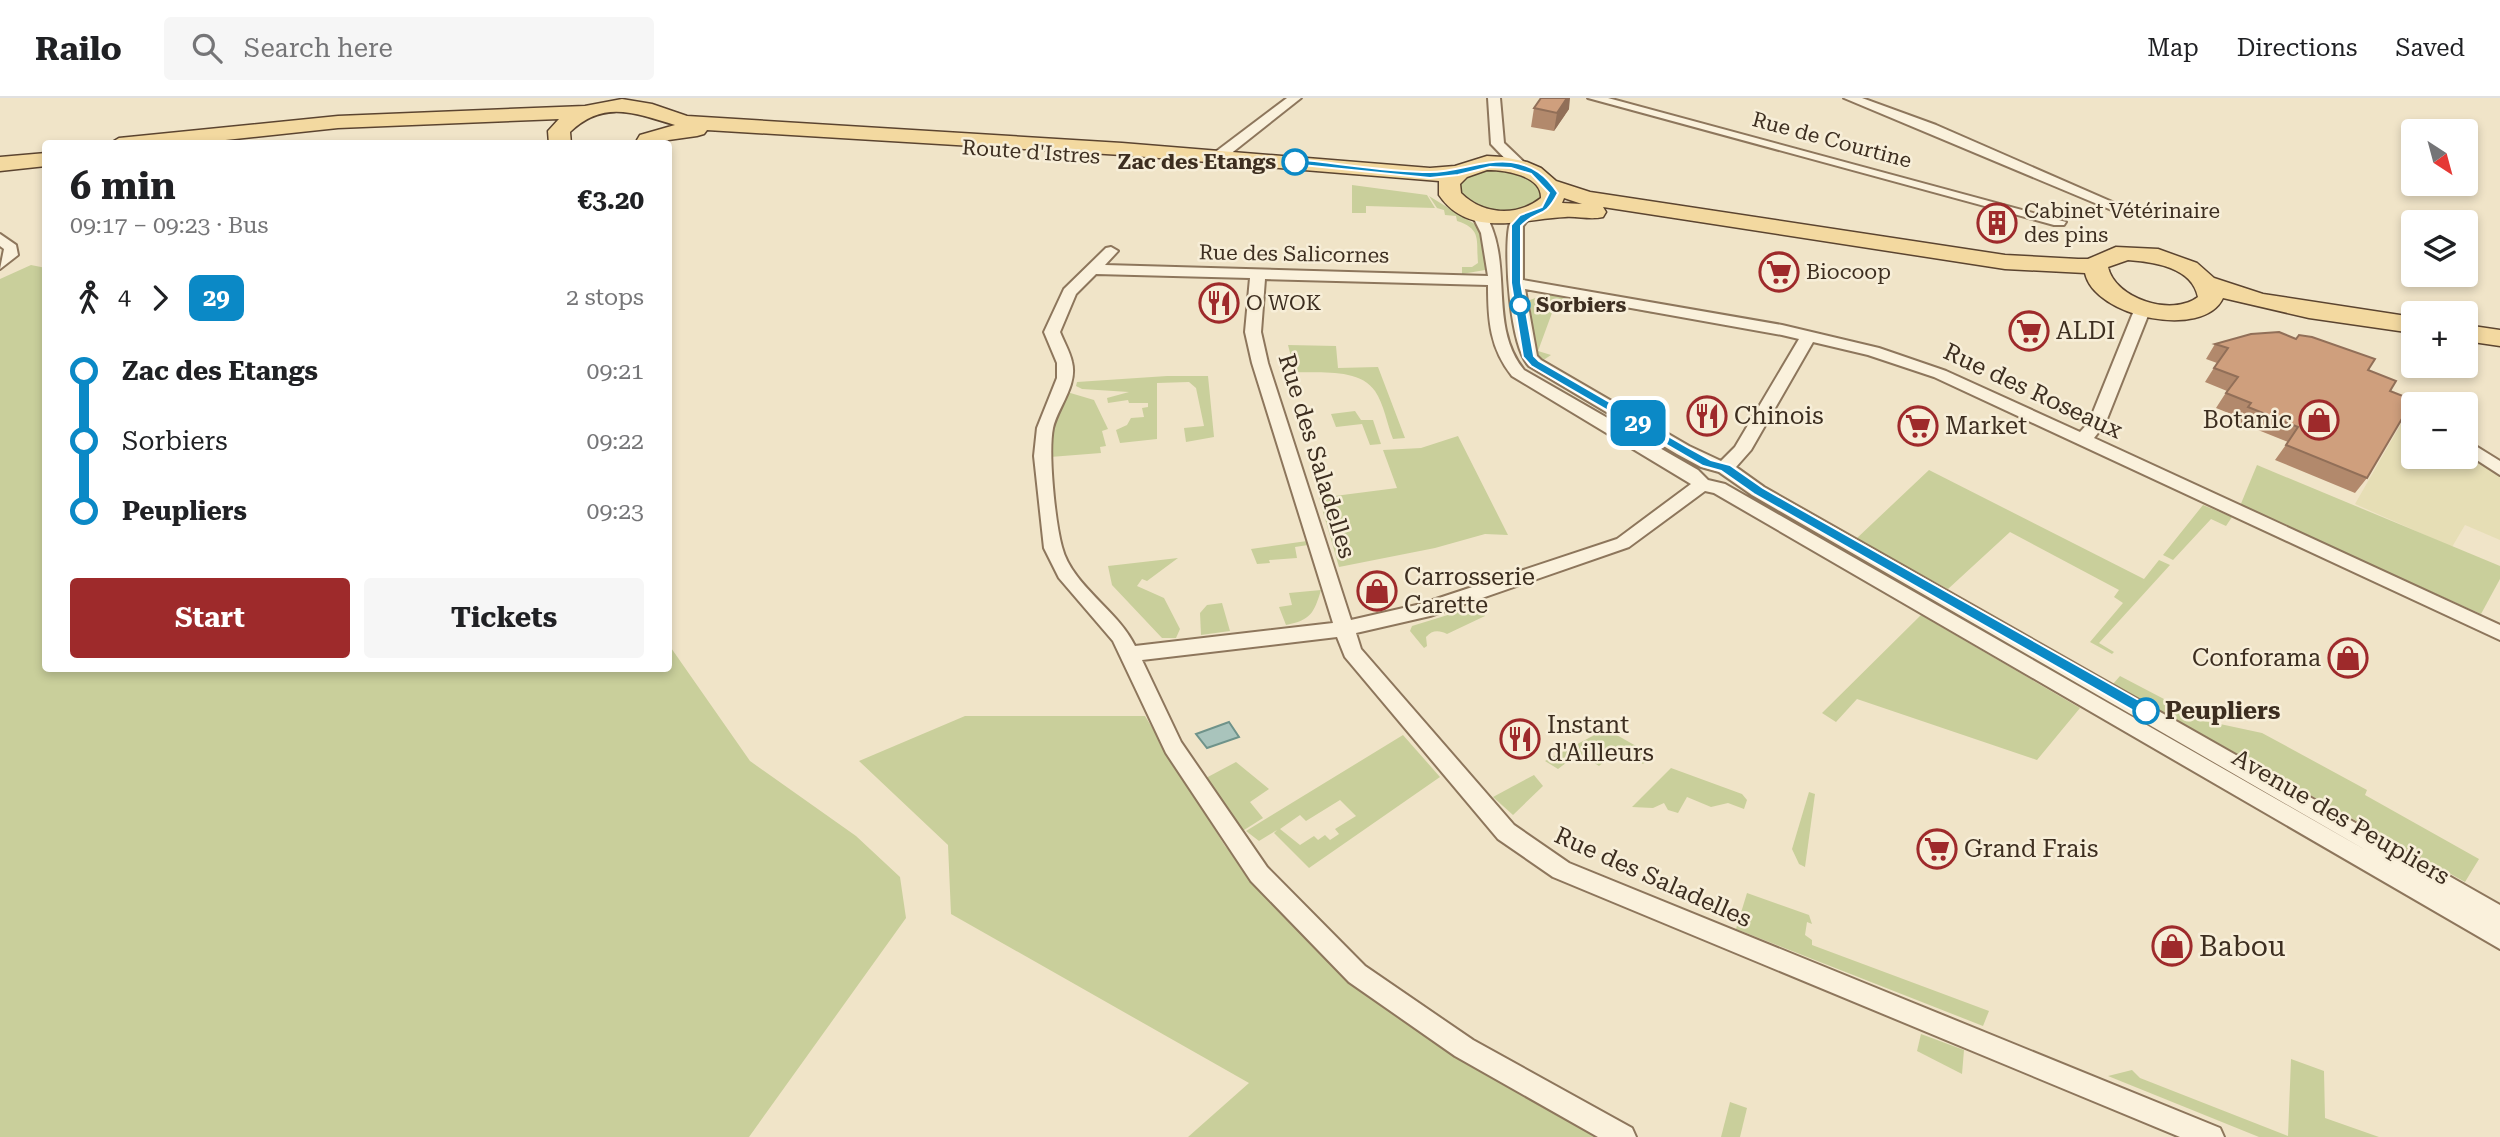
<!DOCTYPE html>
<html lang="en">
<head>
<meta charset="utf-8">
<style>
  body { margin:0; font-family:"Roboto Serif",serif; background:#f6f6f6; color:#202124; height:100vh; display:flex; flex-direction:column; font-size:26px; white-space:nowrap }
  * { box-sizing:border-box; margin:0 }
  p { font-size:23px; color:#757577 }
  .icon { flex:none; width:38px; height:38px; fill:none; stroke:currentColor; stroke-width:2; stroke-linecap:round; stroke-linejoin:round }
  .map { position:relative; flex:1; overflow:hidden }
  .side { position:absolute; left:42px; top:42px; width:630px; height:532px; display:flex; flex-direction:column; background:#fff; border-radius:7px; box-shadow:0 4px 10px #0003 }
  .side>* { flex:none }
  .badge { padding:0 14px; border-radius:10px; font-size:24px; line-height:46px }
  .needle { width:46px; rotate:144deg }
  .buttons { position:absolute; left:2401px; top:21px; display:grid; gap:14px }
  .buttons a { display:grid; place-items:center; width:77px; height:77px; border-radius:7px; background:#fff; box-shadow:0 4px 10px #0003; font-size:35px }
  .map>.badge { position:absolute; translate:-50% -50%; box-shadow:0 0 0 4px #fff }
  .legs { display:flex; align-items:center; gap:10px; height:77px; padding:0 28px; font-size:23px }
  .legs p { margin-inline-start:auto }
  .summary { display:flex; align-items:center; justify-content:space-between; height:119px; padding:0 28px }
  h1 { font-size:38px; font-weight:700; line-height:52px }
  .action { display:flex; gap:14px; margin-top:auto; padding:14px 28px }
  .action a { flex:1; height:80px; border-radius:7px; background:#9e2a2b; color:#fff; font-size:28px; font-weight:700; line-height:80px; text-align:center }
  .action a+a { background:#f6f6f6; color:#202124 }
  ul { padding:0 28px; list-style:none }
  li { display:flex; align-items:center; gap:24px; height:70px; font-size:26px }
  li i { display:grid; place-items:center; width:10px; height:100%; margin:0 9px; background:currentColor }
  li i::after { content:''; width:18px; height:18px; margin:-9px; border:5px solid; border-radius:50%; background:#fff }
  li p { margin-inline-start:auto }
  li:first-child i { background:linear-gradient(#0000 50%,currentColor 0) }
  li:last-child i { background:linear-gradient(currentColor 50%,#0000 0) }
  header { display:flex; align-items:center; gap:42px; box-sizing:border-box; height:98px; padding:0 35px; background:#fff; border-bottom:2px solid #e0e0e0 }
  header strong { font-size:33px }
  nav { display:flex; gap:38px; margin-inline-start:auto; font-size:24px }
  .search { width:490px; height:63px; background:#f6f6f6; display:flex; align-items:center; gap:18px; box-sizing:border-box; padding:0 24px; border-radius:7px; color:#757577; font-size:26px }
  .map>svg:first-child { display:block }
  .farmland { fill:#e6deb5 }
  .green { fill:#c9cf9b; fill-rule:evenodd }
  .water { fill:#a9c4bc; stroke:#6f938a; stroke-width:2 }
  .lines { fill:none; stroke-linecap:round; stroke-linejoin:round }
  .minor-casing { stroke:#8d765c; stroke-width:4 }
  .primary-casing { stroke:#5b4430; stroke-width:3 }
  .minor { fill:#faf1dc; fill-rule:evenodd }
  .primary { fill:#f3d9a0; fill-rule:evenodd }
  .wall { fill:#b2896c }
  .shaded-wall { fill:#916f58 }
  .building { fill:#cf9f7d; stroke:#916f58; stroke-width:2 }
  .line-1 { fill:#0b89c6; stroke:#fff; stroke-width:2 }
  .stop-1-dot { fill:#fff; stroke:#0b89c6; stroke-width:3.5 }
  .labels { text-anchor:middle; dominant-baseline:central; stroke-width:5; stroke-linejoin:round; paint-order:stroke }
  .far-street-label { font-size:21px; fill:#3d2e20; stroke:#f7eed8 }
  .far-stop-label { font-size:21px; font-weight:bold; fill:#3d2e20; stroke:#f7eed8; text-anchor:end }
  .far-poi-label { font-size:21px; fill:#3d2e20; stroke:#f7eed8; text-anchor:start }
  .poi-label { font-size:24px; fill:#3d2e20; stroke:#f7eed8; text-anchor:start }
  .street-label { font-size:24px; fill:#3d2e20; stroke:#f7eed8 }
  .stop-label { font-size:24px; font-weight:bold; fill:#3d2e20; stroke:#f7eed8; text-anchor:start }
  .near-poi-label { font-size:28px; fill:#3d2e20; stroke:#f7eed8; text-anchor:start }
</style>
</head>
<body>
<header>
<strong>Railo</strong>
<div class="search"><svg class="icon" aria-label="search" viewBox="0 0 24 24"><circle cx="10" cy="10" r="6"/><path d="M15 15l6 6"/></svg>Search here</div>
<nav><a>Map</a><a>Directions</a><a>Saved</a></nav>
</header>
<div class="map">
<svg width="2500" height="1039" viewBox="0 0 2500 1039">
  <rect width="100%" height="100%" fill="#f0e4c8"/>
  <path class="farmland" d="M2406,317L2413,320V359H2466V354L2500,378V442L2465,427L2452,449L2355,406Z"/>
  <g class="green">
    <path d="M1493,71L1521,75L1540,86L1544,101L1531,112L1486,115L1456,94L1460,81L1480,72Z"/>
    <path d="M1352,87L1427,97L1435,110L1366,108V115H1352Z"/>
    <path d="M1429,98L1481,130L1488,167L1485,172L1462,176V169H1472L1478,165C1476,142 1482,131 1457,123L1456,118L1445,117L1444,112L1437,110Z"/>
    <path d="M31,167L46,170V570H668L669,547L750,663L856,738L900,779L906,820L749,1039H0V181Z"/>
    <path d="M1549,195L1651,211L1653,216L1577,201L1574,207L1556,204L1538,253L1551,257L1542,263L1534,253L1530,202Z"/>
    <path d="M1288,247L1336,248L1338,270L1378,269L1405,340L1393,341C1387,326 1384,306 1375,293C1360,270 1319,275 1295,274Z"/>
    <path d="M1167,278H1208L1214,339L1186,344L1184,330L1204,328L1196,290L1189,284L1157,285V341L1120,345L1116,332L1127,327L1131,320L1144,319L1142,310L1148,309V305H1129L1128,302L1108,305L1107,300L1129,294L1082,291L1076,288L1077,284Z"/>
    <path d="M1067,294L1094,302L1108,331L1102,333L1106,348L1100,349L1101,355L1050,359L1053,330Z"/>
    <path d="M1355,313L1361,322H1373L1381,346L1370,347L1362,326L1336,329L1331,316Z"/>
    <path d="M1458,338L1508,437L1485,436L1435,450L1339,469L1319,400L1397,390L1383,352L1421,350Z"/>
    <path d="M2257,367L2500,468V481L2481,516L2240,408Z"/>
    <path d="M1929,372L2144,481L2159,462L2170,467L2099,545L2114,554L2112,556L2090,544L2123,505L2114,499L2119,492L2010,434L1948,491L1856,441Z"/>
    <path d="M2203,407L2232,419L2226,428L2211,421L2173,462L2163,457Z"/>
    <path d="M1307,443L1308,447L1295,449L1297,460L1269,462L1270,465L1257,466L1251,451Z"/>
    <path d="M1178,460L1147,483L1142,481L1137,488L1164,500L1180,531L1176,540H1162L1112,487L1108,468Z"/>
    <path d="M1321,492C1314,515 1311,522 1286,527L1279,509L1292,507L1289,495Z"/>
    <path d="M1222,505L1230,533L1201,537L1200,515L1207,507Z"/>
    <path d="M1477,508L1485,518L1447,536C1439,532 1432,532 1426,539L1427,548L1424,550L1410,533L1412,528Z"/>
    <path d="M1921,517L2080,610L2037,662L1857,601L1836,624L1822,615Z"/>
    <path d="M2120,578L2206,623L2262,635L2367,692L2365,697L2479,761L2465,784L2113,586Z"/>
    <path d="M965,618H1145L1225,748L1334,868L1460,955L1607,1039H1188L1249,985L951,816L948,747L859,663Z"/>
    <path d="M1606,631L1652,657L1643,666L1620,650L1599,668L1579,655L1558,671L1545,663Z"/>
    <path d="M1403,637L1440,679L1309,770L1274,735L1277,732L1259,743L1246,733ZM1340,702L1356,718L1335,731L1339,736L1330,742L1325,737L1318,742L1314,738L1300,747L1280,731L1300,717L1306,723Z"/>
    <path d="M1236,664L1269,691L1250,704L1263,720L1241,734L1204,681Z"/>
    <path d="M1671,670L1742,696L1747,702L1744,711L1728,705L1711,709L1687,699L1678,715L1668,712L1664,705L1653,710L1632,709Z"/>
    <path d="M1534,677L1543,688L1513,717L1493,699Z"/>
    <path d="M1809,694L1815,696L1805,769L1799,766L1792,751Z"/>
    <path d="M1747,795L1809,817L1812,826L1807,824L1805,837L1812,842V847L1989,913L1983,928L1736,831Z"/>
    <path d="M1921,936L1964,952L1962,976L1917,953Z"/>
    <path d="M2291,961L2324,973L2325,1020L2379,1039H2259L2108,978L2132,972L2140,980L2288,1038Z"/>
    <path d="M1730,1004L1747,1010L1740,1039H1721Z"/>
  </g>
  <path class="water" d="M1229,624L1239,639L1207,650L1196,636Z"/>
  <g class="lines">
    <g class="minor-casing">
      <g id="minor">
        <path d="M1287,0H1301L1224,61H1214V55Z"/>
        <path d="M1488,0H1500L1504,45L1527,67V73H1517L1491,46Z"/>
        <path d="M1588,0H1608L2066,124L2064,127H2054Z"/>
        <path d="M1844,0H1862L1936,27L2126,110L2114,113Z"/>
        <path d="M1479,113L1484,114C1515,163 1487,227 1524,272L1698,372L1708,382L1725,386L2369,754L1752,397L1719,374L1701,369L1677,356L1529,268C1510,249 1504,157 1509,129C1510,124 1514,120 1518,116L1530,119L1523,128V182L1782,227L1879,250L1946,273L2080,334L2089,324L2135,210L2143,205L2148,207L2151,210L2105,326L2094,340L2500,527V542L1934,279L1868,257L1813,244L1751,352L1736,369L1764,389L2500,807V851L1714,395L1705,393L1629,449L1430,518L1356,535L1361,551L1514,727L1569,765L2220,1030L2224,1039H2180L1553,779L1498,741L1345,559L1337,539L1142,562L1181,644L1267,769L1365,868L1473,942L1632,1030L1636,1039H1598L1455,958L1349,884L1251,783L1166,655L1113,543L1059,480L1044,450L1034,358L1037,330L1057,280V265L1044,234L1064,191L1106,150L1111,149L1118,153L1105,167L1488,178L1481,135L1472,117ZM1096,176L1250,180L1245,234L1252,265L1333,525L1135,548C1118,512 1072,488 1062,449C1055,423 1048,355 1053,330C1058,309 1078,287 1072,264C1070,254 1064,244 1060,234L1076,196ZM1265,181L1488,187C1488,223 1490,250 1512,278L1691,386L1617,441L1421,506L1351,522L1268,265L1261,234ZM1525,191L1782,237L1799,241L1735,349L1721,363L1689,348L1541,262L1537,258Z"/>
        <path d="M0,136L16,147L18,157L0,171L4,151L0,148Z"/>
        <path d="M2466,342L2500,363V377L2466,355Z"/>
      </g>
    </g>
    <g class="primary-casing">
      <g id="primary">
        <path d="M622,1L652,6L687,18L1122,45L1430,70L1455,68L1487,58L1503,59L1527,64L1541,70L1556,83L1590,94L2005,157L2078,161H2088L2116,149L2158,151L2197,165L2214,180L2263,196L2413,219V235L2309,220L2223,200C2204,242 2094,219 2085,175L2005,171L1603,109L1606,114L1603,119C1590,122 1578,118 1565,119C1521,121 1469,141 1439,97V83L1122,57L707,32L704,36L697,38L640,46L637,42L640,37L675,27C636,16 604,1 570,34L571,46H549L548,33L559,21L338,30L188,46H109L119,40L338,18L585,8ZM1487,72C1504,72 1542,77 1541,100C1517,119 1483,117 1461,95L1460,86L1467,79ZM1564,100L1582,106L1562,105ZM2128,162C2154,164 2192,169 2198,199C2172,219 2115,201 2108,169Z"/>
        <path d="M46,55V68L0,73V59Z"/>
        <path d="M2466,227L2500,232V248L2466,243Z"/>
      </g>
    </g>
    <use href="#minor" class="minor"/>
    <use href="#primary" class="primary"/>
  </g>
  <g class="wall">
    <path d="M1534,10L1569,11L1554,33L1531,29Z"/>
    <path d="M2215,246L2368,272L2390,293L2367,380L2355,395L2275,362L2288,344L2238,324L2241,320L2216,310L2227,293L2205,284L2217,265L2206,261Z"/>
  </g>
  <path class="shaded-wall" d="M1567,0H1570L1569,11L1554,33L1557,15Z"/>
  <g class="building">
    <path d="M1541,0H1567L1557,15L1534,10Z"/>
    <path d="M2279,234L2296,241L2299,237L2312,239L2375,261L2368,272L2396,283L2390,293L2413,302L2367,380L2286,347L2298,329L2248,309L2251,305L2226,295L2238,279L2214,270L2228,250L2215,246L2251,236Z"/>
  </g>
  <path class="line-1" d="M1295,61C1339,65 1386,74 1430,74C1458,74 1483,61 1511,64C1533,67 1546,77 1558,95C1544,123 1538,110 1521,128V185L1534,258L1539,263L1687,349L1711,362L1730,367L1763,390L2151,609V617H2141L1754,396L1721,373L1703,368L1679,354L1531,268L1523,259L1511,185V127L1520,117L1542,109L1549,95L1531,76L1511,70L1490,69L1458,77L1430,80L1292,66Z"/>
  <defs>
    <g id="building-ring" transform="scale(2.0125)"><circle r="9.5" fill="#f7eed8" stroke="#9e2a2b" stroke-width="1.5"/><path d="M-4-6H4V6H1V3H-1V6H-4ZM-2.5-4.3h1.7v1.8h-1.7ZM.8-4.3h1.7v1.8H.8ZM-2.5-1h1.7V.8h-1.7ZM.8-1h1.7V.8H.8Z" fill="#9e2a2b"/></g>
    <g id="supermarket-ring" transform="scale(2.0125)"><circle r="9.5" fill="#f7eed8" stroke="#9e2a2b" stroke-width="1.5"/><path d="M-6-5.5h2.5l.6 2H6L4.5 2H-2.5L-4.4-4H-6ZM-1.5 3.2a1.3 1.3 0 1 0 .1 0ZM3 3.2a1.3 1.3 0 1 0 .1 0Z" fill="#9e2a2b"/></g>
    <g id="restaurant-ring" transform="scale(2.0125)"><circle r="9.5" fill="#f7eed8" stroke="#9e2a2b" stroke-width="1.5"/><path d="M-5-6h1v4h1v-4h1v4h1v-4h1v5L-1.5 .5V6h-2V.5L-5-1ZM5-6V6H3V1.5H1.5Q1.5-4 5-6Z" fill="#9e2a2b"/></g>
    <g id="shop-ring" transform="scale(2.0125)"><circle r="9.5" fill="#f7eed8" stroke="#9e2a2b" stroke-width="1.5"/><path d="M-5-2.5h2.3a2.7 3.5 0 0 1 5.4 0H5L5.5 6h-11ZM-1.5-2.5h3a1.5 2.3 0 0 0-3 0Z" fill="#9e2a2b"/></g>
  </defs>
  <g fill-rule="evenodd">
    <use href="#building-ring" x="1997" y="125"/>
    <use href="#supermarket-ring" x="1779" y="174"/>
    <use href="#restaurant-ring" x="1219" y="205"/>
    <use href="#supermarket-ring" x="2029" y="233"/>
    <use href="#restaurant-ring" x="1707" y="318"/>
    <use href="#shop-ring" x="2319" y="322"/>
    <use href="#supermarket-ring" x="1918" y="328"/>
    <use href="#shop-ring" x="1377" y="493"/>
    <use href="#shop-ring" x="2348" y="560"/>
    <use href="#restaurant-ring" x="1520" y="641"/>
    <use href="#supermarket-ring" x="1937" y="751"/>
    <use href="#shop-ring" x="2172" y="848"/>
  </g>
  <g class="stop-1-dot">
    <circle cx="1295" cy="64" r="12"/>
    <circle cx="1520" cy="207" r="9"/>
    <circle cx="2146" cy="613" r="12"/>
  </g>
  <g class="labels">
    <g class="far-street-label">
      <text transform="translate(1832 42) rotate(15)">Rue de Courtine</text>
      <text transform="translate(1031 54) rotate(4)">Route d'Istres</text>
      <text transform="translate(1294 156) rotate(1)">Rue des Salicornes</text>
    </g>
    <g class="far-stop-label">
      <text x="1276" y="64">Zac des Etangs</text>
      <text x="1536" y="207" text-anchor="start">Sorbiers</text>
    </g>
    <g class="far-poi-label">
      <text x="2024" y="113">Cabinet Vétérinaire<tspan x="2024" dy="24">des pins</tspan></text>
      <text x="1806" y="174">Biocoop</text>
      <text x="1246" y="205">O WOK</text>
    </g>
    <g class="poi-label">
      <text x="2056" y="233">ALDI</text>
      <text x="1734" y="318">Chinois</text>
      <text x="2292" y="322" text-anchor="end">Botanic</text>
      <text x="1945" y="328">Market</text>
      <text x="1404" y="479">Carrosserie<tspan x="1404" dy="28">Carette</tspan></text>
      <text x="2321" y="560" text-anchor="end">Conforama</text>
      <text x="1547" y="627">Instant<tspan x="1547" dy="28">d'Ailleurs</tspan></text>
      <text x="1964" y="751">Grand Frais</text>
    </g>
    <g class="street-label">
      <text transform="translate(2033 293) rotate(25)">Rue des Roseaux</text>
      <text transform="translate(1317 358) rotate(73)">Rue des Saladelles</text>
      <text transform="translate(2341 719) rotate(30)">Avenue des Peupliers</text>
      <text transform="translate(1653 779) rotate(24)">Rue des Saladelles</text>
    </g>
    <g class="stop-label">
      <text x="2165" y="613">Peupliers</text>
    </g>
    <g class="near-poi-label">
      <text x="2199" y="848">Babou</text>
    </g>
  </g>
</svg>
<div class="buttons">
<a><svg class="needle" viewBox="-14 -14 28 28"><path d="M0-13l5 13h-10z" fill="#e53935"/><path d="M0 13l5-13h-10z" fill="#757577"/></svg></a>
<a><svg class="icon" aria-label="layers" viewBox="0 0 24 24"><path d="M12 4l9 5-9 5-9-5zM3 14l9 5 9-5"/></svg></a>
<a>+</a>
<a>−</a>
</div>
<b class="badge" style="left:1638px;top:325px;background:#0b89c6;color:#fff">29</b>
<section class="side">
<div class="summary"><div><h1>6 min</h1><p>09:17 – 09:23 · Bus</p></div><b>€3.20</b></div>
<div class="legs"><svg class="icon" aria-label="walk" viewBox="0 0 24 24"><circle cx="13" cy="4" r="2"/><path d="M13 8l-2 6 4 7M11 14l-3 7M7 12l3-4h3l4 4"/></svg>4<svg class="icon" aria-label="forward" viewBox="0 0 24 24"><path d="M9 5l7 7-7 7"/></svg><b class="badge" style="background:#0b89c6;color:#fff">29</b><p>2 stops</p></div>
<ul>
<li><i style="color:#0b89c6"></i><b>Zac des Etangs</b><p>09:21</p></li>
<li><i style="color:#0b89c6"></i><span>Sorbiers</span><p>09:22</p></li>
<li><i style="color:#0b89c6"></i><b>Peupliers</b><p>09:23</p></li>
</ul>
<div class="action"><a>Start</a><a>Tickets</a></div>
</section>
</div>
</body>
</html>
